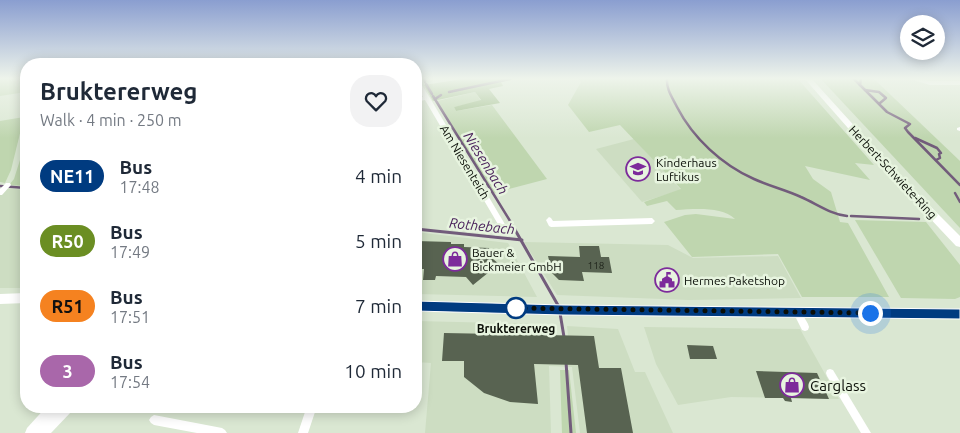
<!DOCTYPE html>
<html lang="en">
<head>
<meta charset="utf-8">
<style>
  body { margin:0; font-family:Ubuntu,sans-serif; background:#f2f2f3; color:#1f2937; height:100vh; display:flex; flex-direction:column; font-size:19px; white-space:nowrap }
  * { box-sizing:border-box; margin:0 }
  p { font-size:16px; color:#747a83 }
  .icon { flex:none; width:28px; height:28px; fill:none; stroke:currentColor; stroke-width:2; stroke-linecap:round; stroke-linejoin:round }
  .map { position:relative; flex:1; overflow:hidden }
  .details { position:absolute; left:20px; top:58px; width:402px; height:355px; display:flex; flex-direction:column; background:#fff; border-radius:20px; box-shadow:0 2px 12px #0003 }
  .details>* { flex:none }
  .badge { padding:0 10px; border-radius:16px; font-size:18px; line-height:32px }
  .fabs { position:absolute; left:900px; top:15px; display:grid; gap:10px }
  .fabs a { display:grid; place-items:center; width:45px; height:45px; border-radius:50%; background:#fff; box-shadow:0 2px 12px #0003; font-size:25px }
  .you { position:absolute; width:25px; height:25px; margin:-12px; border:4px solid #fff; border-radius:50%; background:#1a73e8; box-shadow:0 0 0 8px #1a73e833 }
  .map>.badge { position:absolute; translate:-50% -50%; box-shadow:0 0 0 2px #fff }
  .round { display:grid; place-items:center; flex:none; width:52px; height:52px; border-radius:20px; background:#f2f2f3 }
  .summary { display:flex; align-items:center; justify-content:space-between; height:85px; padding:0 20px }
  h1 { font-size:24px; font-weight:700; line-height:38px }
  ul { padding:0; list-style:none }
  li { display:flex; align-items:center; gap:15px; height:65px; padding:0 20px }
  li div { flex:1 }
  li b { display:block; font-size:19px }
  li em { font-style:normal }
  li .badge { min-width:55px; font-weight:700; text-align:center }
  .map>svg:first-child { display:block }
  .built { fill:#cdddc2 }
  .green { fill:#bfd6af }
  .forest { fill:#9fbd8a }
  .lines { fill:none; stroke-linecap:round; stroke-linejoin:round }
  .stream-far1 { stroke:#725c7b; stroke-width:2.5 }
  .stream { stroke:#725c7b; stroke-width:3 }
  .building { fill:#586351 }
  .street { fill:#fff; fill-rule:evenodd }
  .secondary { fill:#fff; fill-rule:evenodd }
  .line { fill:#003b80; stroke:#fff }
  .walk { stroke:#0a0e07; stroke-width:5; stroke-dasharray:0 9 }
  .stop-dot { fill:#fff; stroke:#003b80; stroke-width:2.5 }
  .labels { text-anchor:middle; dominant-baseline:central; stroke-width:5; stroke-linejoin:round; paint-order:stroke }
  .number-label { font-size:10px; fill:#1e231a }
  .street-label { font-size:12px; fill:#0a0e07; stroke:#e7f4df }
  .poi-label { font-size:12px; fill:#0a0e07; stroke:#e7f4df; text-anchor:start }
  .stop-label { font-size:12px; font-weight:bold; fill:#0a0e07; stroke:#e7f4df }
  .water-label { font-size:14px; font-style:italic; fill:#4a215b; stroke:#e7f4df }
  .near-poi-label { font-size:15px; fill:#0a0e07; stroke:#e7f4df; text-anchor:start }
</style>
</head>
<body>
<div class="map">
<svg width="960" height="433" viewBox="0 0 960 433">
  <rect width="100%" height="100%" fill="#dae7d2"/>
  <g class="built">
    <path d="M634,139L681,190L642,202L596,149Z"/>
    <path d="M6,188L26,190V288H0V195Z"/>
    <path d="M416,232L508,243L537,297L416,294Z"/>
    <path d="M524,242L668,245L693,258L778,256L801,298L689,300L557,295Z"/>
    <path d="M416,321L545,324V335L568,336L567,326L618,329L635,372H645L673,433H580L572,367L549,366L551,433H425L431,363L416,362Z"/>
    <path d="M644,327L800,329L839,399L731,397L678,405L656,364Z"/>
  </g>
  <g class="green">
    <path d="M0,78H26V92L0,96Z"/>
    <path d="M578,78H797L874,165L855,163L870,180L805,166L813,179L831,192L840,222L848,223L889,297H802L778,254L692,257L664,222L685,215L696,214L735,219C722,206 694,209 676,210L667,201L647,206L644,202L681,189L620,125L589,132L568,105L581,82Z"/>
    <path d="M820,78H873L960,161V228Z"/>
    <path d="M475,92L481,101L454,107L456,111L492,105L547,179L494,193L437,101Z"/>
    <path d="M24,117L11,170L5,183L0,182V121Z"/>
    <path d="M26,157V186L9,185L14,179L20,160Z"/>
    <path d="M855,220L926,222L960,265V297L955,299L901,298Z"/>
    <path d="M560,370H569L576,433H562Z"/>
  </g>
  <path class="forest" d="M469,78H513L514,79L501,82L503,86L489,89L500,103L456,111L454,107L481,100L475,92L433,101L424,85Z"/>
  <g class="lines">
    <g class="stream-far1">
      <path d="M424,78L425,82"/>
      <path d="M667,78C666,89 672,97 677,107C693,138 722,165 754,179C769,186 786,190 801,197C817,204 830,214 847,216"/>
      <path d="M853,78L860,85"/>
      <path d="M861,78L860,85L887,112L910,124L905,128L908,132L960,185"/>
      <path d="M426,84L432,94"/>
      <path d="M865,90L879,92L886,98L880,103"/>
      <path d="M449,92L510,79"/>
      <path d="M433,96L515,229"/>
      <path d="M435,99L441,95"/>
      <path d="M915,138L937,148L941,153L939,154L940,158L936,160"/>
      <path d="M0,186L26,188"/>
      <path d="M955,193L960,202"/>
      <path d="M851,216L919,219"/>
    </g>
    <g class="stream">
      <path d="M514,228L559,307"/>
      <path d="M416,229L522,240"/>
      <path d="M560,313L564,337"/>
      <path d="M566,362L571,433"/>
    </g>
  </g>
  <g class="building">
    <path d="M416,241L451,242V244H464V247L489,248L488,255L499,264L473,285L466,277L436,276L435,280H423L424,269H416Z"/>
    <path d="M579,246H599L601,257H609L612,273L582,272L584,281L559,280L552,273L548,256L580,257Z"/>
    <path d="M444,333L594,336L599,368H621L633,433H587L578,365L534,364L538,404L510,402L484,393L464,377V361H442Z"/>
    <path d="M687,345L713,346L717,359H690Z"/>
    <path d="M756,371L817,373L829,399L791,398L792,402L785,401L783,398H765Z"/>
  </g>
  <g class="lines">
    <g class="street">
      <path d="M416,78L418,79L430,98L506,226L508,228L506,230L485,232L483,231L481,229L483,227L499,226L425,100L416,102V98L423,97L416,85Z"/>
      <path d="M906,78H913L930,81H960V85H930Z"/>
      <path d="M960,127V131L957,130V128Z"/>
      <path d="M6,183H10L11,185L2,195H0V189Z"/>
      <path d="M549,217L551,218L553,221L652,218L655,221L652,224L551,227L549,226L546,220Z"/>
      <path d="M797,309L800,310L808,324L809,327L808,330L805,331L802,330L793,312L794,310Z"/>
      <path d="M830,369L833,370L871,433H861L827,376L826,373L827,370Z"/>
      <path d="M307,406H317L308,433H298Z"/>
      <path d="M154,415L222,428L225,430L227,433H197L154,425L151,423L149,420L151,417Z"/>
    </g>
    <g class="secondary">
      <path d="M804,78H811L897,173L960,236V247L956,246L891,177Z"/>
      <path d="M26,293V303L0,304V294Z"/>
      <path d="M416,301L569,305L960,309V319L569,315L416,311Z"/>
      <path d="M47,406H74L72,411L51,433H25L27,428Z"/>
    </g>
  </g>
  <linearGradient id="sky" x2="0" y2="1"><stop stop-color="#8a9ed0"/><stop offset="0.57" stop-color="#eef4eb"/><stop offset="1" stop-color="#eef4eb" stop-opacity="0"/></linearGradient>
  <rect width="960" height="138" fill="url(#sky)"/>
  <path class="line" d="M416,301L563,305L960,309V319L563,315L416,311L412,309L411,306L412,302Z"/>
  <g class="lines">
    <path class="walk" d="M516,308L870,313"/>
  </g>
  <defs>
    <g id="school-ring" transform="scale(1.25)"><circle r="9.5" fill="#e7f4df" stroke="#7d2b9b" stroke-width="1.5"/><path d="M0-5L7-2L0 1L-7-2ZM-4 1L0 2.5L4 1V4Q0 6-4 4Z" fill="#7d2b9b"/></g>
    <g id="shop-ring" transform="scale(1.25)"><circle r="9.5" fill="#e7f4df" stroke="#7d2b9b" stroke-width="1.5"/><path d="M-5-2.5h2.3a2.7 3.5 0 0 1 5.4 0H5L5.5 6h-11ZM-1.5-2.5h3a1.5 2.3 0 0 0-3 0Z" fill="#7d2b9b"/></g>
    <g id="civic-ring" transform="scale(1.25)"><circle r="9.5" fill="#e7f4df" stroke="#7d2b9b" stroke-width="1.5"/><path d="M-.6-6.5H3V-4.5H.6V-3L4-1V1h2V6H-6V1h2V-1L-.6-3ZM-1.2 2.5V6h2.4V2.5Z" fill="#7d2b9b"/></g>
  </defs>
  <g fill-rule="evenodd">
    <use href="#school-ring" x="638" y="169"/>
    <use href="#shop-ring" x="455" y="259"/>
    <use href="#civic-ring" x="667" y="280"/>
    <use href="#shop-ring" x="792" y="385"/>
  </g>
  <circle class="stop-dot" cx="516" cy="308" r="10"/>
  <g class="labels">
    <g class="number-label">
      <text x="596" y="265">118</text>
    </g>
    <g class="street-label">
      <text transform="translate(465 162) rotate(59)">Am Niesenteich</text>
      <text transform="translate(893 172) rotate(47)">Herbert-Schwiete-Ring</text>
    </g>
    <g class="poi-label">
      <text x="656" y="162">Kinderhaus<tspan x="656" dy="14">Luftikus</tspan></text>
      <text x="472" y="252">Bauer &amp;<tspan x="472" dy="14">Bickmeier GmbH</tspan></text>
      <text x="684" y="280">Hermes Paketshop</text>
    </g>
    <g class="stop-label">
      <text x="516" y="328">Bruktererweg</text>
    </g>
    <g class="water-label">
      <text transform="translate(486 163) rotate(58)">Niesenbach</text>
      <text transform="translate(482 226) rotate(6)">Rothebach</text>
    </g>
    <g class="near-poi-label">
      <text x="810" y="385">Carglass</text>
    </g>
  </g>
</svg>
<div class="fabs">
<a><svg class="icon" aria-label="layers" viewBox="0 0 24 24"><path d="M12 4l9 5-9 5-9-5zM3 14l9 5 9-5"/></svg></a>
</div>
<div class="you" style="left:870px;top:313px"></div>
<section class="details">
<div class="summary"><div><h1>Bruktererweg</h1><p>Walk · 4 min · 250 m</p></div><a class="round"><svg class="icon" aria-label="heart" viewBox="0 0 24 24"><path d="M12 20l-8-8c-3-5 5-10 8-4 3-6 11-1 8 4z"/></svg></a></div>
<ul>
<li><span class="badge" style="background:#003b80;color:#fff">NE11</span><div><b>Bus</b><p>17:48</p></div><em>4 min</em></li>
<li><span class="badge" style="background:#6b8e23;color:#fff">R50</span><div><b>Bus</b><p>17:49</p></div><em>5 min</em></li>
<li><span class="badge" style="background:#f58220;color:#111">R51</span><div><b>Bus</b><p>17:51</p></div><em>7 min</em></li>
<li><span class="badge" style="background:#a967aa;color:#fff">3</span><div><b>Bus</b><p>17:54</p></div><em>10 min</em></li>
</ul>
</section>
</div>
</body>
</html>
